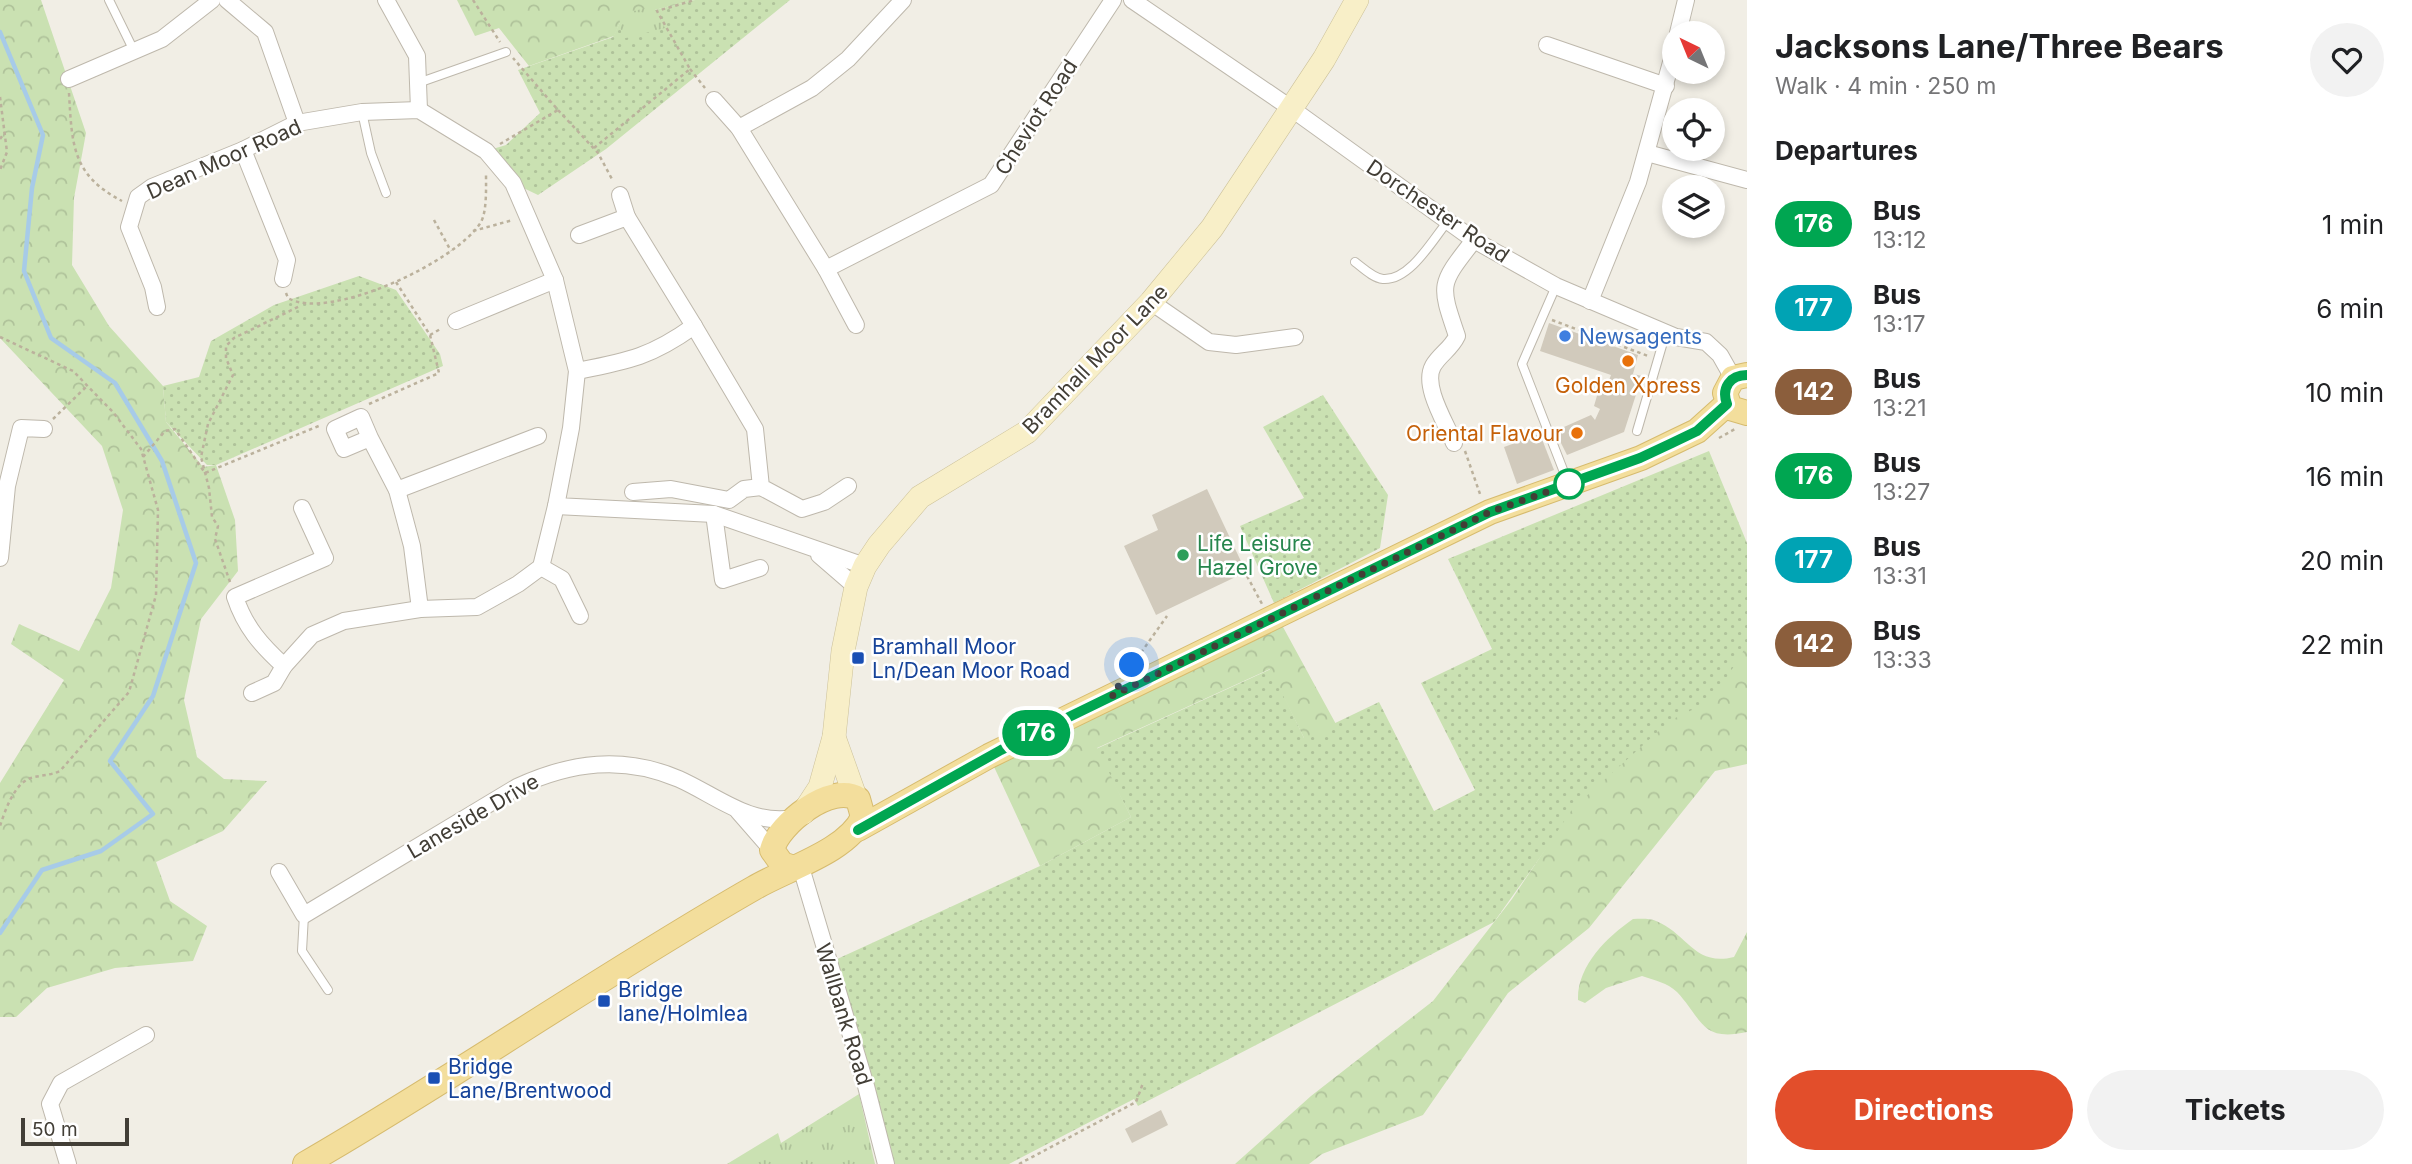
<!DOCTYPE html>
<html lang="en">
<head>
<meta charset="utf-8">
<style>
  body { margin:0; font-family:Inter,sans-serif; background:#f2f2f2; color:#202124; height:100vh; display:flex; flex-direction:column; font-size:26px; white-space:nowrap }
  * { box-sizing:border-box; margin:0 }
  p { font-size:23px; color:#757577 }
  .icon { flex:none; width:38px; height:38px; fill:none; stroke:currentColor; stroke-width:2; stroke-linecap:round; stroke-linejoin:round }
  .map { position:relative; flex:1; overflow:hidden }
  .drawer { display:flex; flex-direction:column; background:#fff; width:665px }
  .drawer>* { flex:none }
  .badge { padding:0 14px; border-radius:23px; font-size:24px; line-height:46px }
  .needle { width:46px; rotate:317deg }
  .tools { position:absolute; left:1662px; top:21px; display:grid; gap:14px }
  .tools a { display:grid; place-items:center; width:63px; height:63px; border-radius:50%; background:#fff; box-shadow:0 4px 10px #0003; font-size:35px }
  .scale { position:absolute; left:21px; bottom:18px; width:108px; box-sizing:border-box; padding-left:7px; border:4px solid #423e36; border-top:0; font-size:19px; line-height:24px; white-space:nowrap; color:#423e36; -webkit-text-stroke:5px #fff; paint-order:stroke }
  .you { position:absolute; width:35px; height:35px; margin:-18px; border:5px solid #fff; border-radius:50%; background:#1a73e8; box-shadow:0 0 0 10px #1a73e833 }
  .map>.badge { position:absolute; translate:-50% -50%; box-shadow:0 0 0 4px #fff }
  h2 { padding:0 28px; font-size:26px; line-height:63px }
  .round { display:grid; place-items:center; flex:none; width:74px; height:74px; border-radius:37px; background:#f2f2f2 }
  .head { display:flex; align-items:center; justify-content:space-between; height:119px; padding:0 28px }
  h1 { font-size:33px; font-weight:700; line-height:52px }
  .action { display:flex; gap:14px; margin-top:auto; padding:14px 28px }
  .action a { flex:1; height:80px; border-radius:42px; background:#e24e2b; color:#fff; font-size:28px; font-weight:700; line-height:80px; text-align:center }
  .action a+a { background:#f2f2f2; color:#202124 }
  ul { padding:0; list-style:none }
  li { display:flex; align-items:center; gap:21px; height:84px; padding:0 28px }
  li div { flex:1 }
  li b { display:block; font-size:26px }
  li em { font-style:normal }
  li .badge { min-width:77px; font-weight:700; text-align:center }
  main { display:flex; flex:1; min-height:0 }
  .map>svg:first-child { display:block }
  .grass { fill:url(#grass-dots) }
  .forest { fill:url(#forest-crowns) }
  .park { fill:url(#park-tufts) }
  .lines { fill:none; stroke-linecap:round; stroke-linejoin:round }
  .stream { stroke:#a7cbe8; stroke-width:4.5 }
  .building { fill:#d1cabc }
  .lane-casing { stroke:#beb8ac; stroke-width:10 }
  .street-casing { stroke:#beb8ac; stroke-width:18 }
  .secondary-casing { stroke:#ccc199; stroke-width:24 }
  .primary-casing { stroke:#d6bb6e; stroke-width:26 }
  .path { stroke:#bbb19c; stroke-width:2.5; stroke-dasharray:3.5 3.5; stroke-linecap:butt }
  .lane { stroke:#fff; stroke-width:8 }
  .street { stroke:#fff; stroke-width:16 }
  .secondary { stroke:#f8efc8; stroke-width:23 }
  .primary { stroke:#f3de9c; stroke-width:24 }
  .line-casing { stroke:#fff; stroke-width:16 }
  .line { stroke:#00a651; stroke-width:10 }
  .walk { stroke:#423e36; stroke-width:7; stroke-dasharray:0 12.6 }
  .shop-dot { fill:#3f7fe0; stroke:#fff; stroke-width:2.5 }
  .food-dot { fill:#e8710a; stroke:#fff; stroke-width:2.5 }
  .stop-dot { fill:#fff; stroke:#00a651; stroke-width:3.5 }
  .leisure-dot { fill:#2e9e5b; stroke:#fff; stroke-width:2.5 }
  .transit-dot { fill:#1a4fb4; stroke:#fff; stroke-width:2.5 }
  .labels { text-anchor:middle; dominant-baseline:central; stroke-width:5; stroke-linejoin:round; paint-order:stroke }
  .street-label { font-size:21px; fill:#423e36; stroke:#fff }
  .shop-label { font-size:21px; fill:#366cbe; stroke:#fff; text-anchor:start }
  .food-label { font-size:21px; fill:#c56008; stroke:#fff }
  .leisure-label { font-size:21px; fill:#27864d; stroke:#fff; text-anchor:start }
  .transit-label { font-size:21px; fill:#164399; stroke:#fff; text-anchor:start }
</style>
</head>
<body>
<main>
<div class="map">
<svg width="1747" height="1164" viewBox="0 0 1747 1164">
  <defs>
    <pattern id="grass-dots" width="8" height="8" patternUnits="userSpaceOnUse" patternTransform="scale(1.75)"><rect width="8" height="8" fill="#cae1b2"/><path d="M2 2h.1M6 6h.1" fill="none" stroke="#afc29a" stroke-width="1.8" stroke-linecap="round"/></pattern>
    <pattern id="forest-crowns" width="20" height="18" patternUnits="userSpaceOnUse" patternTransform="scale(1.75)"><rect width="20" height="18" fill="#cae1b2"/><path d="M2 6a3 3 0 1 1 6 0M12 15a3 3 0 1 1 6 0" fill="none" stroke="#afc29a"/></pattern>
    <pattern id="park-tufts" width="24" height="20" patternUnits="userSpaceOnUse" patternTransform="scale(1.75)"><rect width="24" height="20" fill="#cae1b2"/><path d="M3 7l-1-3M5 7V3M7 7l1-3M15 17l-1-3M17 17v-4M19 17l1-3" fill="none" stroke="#afc29a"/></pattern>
  </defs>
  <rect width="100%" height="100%" fill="#f1eee5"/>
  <g class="grass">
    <path d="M695,0H790L606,149L538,195L513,183L486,151L506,145L540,113L518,70L613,37L622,18Z"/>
    <path d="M359,276L396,290L440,354L443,366L216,465H207L166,422L163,386L199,377L211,341L274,305Z"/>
    <path d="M1323,395L1388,495L1380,548L1274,603L1240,526L1304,498L1263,427Z"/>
    <path d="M1709,451L1747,543V656L1723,698L1571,814L1494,922L1138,1106L1134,1099L1009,1164H891L835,960L1040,866L1131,817L1096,749L1271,669L1304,738L1379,702L1434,811L1475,790L1421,683L1492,649L1448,559Z"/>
  </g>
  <g class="forest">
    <path d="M0,0H41L86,133L74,198L72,265L109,326L163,386L166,422L203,467L216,465L235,520L238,571L201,619L184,700L197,757L224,779L267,781L223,831L156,862L170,901L207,926L193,961L115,968L47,988L16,1017H0V783L64,680L11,644L19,624L79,651L111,588L123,510L102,446L0,338Z"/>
    <path d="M457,0H695L622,18L614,36L529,66L499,28L475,36Z"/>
    <path d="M1277,616L1337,726L1305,740L1270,669L1097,748L1131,817L1040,866L989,756Z"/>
    <path d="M1747,645V764L1715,771L1589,928L1508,993L1423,1115L1322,1154L1309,1164H1235L1311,1096L1433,1001L1512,899L1573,808L1671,720L1713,700Z"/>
    <path d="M1633,919C1640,919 1649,918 1656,921C1687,933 1694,967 1734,957L1747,932V1032C1701,1042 1703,1020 1677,992C1668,983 1654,980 1642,976L1606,988L1585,1003L1578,1000C1577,966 1607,937 1633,919Z"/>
  </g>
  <g class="park">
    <path d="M653,6L665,28L622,39L619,15Z"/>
    <path d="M859,1094L875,1164H727L778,1133L781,1143Z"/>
  </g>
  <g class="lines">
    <path class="stream" d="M0,32L43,135L32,188L24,271L51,338L115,383L162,461L196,563L153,696L110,761L153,814L101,851L42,870L0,933"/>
  </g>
  <g class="building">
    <path d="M1549,323L1638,355L1633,374L1642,376L1624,432L1567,455L1555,431L1591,415L1595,420L1600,409L1594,406L1601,382L1608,383L1611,375L1540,351Z"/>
    <path d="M1540,434L1554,470L1517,484L1504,447Z"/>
    <path d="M1207,489L1246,572L1156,615L1124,546L1158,530L1152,515Z"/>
    <path d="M1161,1110L1168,1125L1132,1143L1125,1129Z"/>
  </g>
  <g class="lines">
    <g class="lane-casing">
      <g id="lane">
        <path d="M109,0L134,51"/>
        <path d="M418,83L506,52"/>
        <path d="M362,112L371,153L386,193"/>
        <path d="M1355,262C1363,268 1373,278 1383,279C1410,281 1433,239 1448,221"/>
        <path d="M1556,286L1522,364L1567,480"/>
        <path d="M1637,431L1666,332"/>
        <path d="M304,915L302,951L328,990"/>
      </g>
    </g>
    <g class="street-casing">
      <g id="street">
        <path d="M227,0L265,32L297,123"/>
        <path d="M386,0L417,56L419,110"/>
        <path d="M1132,0L1292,109L1474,240L1556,286L1676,337L1706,342L1720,355L1733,378"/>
        <path d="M1678,33L1686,0"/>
        <path d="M1547,45L1666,86"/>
        <path d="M69,79L162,39L212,0"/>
        <path d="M714,100L739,128L826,269L991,185L1113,0"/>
        <path d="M739,128L812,88L848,59L903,0"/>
        <path d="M243,150L287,260L283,279"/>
        <path d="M1647,153L1747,180"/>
        <path d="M620,195L627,217"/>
        <path d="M579,235L627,217L694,326"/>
        <path d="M826,269L856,325"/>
        <path d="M1590,301L1638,182L1675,48"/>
        <path d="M1151,302L1209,342L1236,345L1295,337"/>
        <path d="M157,307L153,287L129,227L138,197L152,187L243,150L297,123L362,112L419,110L486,151L513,183L555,280L577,371L571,428L556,506L714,514L865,566"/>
        <path d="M456,321L555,280"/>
        <path d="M577,371C628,361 651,357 694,326L755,429L761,487L802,509L824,502L848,486"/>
        <path d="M370,438L361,417L335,429L344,449L370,438L397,490L412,546L420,609"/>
        <path d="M1454,443C1446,423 1422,386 1433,366C1440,354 1451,349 1457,336C1439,283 1439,285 1474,240"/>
        <path d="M397,490L538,436"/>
        <path d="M633,492L671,489L729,500L744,489L761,487"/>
        <path d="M714,514L723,580L760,568"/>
        <path d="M819,555L856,587"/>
        <path d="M0,558L7,486L21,428L44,429"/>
        <path d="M541,567L562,579L580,616"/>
        <path d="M284,666C261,645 245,627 235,597L325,558L302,508"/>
        <path d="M252,693L274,683L284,666L312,635L344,621L420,609L477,607L518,584L541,567L556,506"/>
        <path d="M738,811L772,850"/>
        <path d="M800,864L866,1086L886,1164"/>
        <path d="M279,872L304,915L517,787C571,762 623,755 679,779C717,796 750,826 794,818"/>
        <path d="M68,1164L50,1104L61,1083L146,1035"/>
      </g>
    </g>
    <g class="secondary-casing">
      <g id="secondary">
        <path d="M834,737L855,796"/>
        <path d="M803,813L820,787L834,737L843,651L856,587L865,566L879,545L920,497L1027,432L1151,302L1212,228L1324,59L1357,0"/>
      </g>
    </g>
    <g class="primary-casing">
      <g id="primary">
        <path d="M1747,375L1733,378L1725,393L1730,408L1747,413"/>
        <path d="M858,829L989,756L1490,512L1641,458L1672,443L1697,431L1727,404"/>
        <path d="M305,1164C457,1076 602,975 754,888C786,869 848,851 863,817L858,799C832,782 778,824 772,850L782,864L791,867"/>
      </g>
    </g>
    <g class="path">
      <path d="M473,0L500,42"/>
      <path d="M690,69L705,88"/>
      <path d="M69,93C72,145 72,175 122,201"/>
      <path d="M0,97L7,152L0,170"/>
      <path d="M558,110L598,153L613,181"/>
      <path d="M0,139L5,132"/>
      <path d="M500,144L558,110L513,58"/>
      <path d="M594,148L690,69L657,11L695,0"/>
      <path d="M434,220L451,251"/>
      <path d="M473,231L513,220"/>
      <path d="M286,293L288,298C328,322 457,262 481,222C487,211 486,187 486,174"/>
      <path d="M1552,320L1648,356"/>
      <path d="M430,335L442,328"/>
      <path d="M0,337L73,371L113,412L141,449L158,510L156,595L129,692L60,771C49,776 38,775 28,779C13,787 5,811 0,826"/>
      <path d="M369,404L439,373L430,335L396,282"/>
      <path d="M53,419L87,386"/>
      <path d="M1719,438L1735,429"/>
      <path d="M1465,451L1480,494"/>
      <path d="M143,457L165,431L175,429L205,473L321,425"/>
      <path d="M1247,576L1262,604"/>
      <path d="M230,582L215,539L218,526L212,517L209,488L201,457L208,424L233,375L226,358V346L234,338L300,306"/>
      <path d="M1133,664L1167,616"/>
      <path d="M1019,1164L1136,1102L1143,1083"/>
    </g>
    <use href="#lane" class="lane"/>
    <use href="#street" class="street"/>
    <use href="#secondary" class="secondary"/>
    <use href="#primary" class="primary"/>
  </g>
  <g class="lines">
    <g class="line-casing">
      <path id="line" d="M858,830L1001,750L1490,512L1640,458L1672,443L1697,431L1727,404C1721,388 1730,375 1747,375"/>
    </g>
    <use href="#line" class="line"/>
    <path class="walk" d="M1132,665L1112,696L1490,512L1569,484"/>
  </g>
  <circle class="shop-dot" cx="1565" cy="336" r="7"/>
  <g class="food-dot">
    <circle cx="1628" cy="361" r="7"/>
    <circle cx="1577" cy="433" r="7"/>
  </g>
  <circle class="stop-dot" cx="1569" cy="484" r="14"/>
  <circle class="leisure-dot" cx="1183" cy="555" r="7"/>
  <g class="transit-dot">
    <rect x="851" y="651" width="14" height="14" rx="3.5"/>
    <rect x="597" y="994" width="14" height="14" rx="3.5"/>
    <rect x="427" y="1071" width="14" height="14" rx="3.5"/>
  </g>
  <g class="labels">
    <g class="street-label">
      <text transform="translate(1036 117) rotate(-57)">Cheviot Road</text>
      <text transform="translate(224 159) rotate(-24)">Dean Moor Road</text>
      <text transform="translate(1438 211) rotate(34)">Dorchester Road</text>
      <text transform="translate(1095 359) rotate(-46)">Bramhall Moor Lane</text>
      <text transform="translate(473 816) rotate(-30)">Laneside Drive</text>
      <text transform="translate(844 1014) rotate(73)">Wallbank Road</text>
    </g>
    <g class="shop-label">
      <text x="1579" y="336">Newsagents</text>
    </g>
    <g class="food-label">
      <text x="1628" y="385">Golden Xpress</text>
      <text x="1563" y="433" text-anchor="end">Oriental Flavour</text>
    </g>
    <g class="leisure-label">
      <text x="1197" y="543">Life Leisure<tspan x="1197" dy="24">Hazel Grove</tspan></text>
    </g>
    <g class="transit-label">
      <text x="872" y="646">Bramhall Moor<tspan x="872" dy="24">Ln/Dean Moor Road</tspan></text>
      <text x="618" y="989">Bridge<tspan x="618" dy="24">lane/Holmlea</tspan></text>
      <text x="448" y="1066">Bridge<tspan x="448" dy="24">Lane/Brentwood</tspan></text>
    </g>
  </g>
</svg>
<div class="tools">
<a><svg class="needle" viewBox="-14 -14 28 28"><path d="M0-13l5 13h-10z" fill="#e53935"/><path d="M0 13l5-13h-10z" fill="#757577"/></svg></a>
<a><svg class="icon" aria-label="locate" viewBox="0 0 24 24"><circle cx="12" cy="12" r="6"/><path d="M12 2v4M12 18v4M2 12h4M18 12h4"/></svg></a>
<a><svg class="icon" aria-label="layers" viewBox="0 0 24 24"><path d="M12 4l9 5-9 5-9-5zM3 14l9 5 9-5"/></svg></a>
</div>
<div class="scale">50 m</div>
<div class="you" style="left:1132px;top:665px"></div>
<b class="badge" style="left:1036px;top:733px;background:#00a651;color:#fff">176</b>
</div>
<section class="drawer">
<div class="head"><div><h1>Jacksons Lane/Three Bears</h1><p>Walk · 4 min · 250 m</p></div><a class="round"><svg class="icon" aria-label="heart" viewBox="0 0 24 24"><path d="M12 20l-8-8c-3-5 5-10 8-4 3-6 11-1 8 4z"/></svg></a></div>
<h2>Departures</h2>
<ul>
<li><span class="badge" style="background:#00a651;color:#fff">176</span><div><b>Bus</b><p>13:12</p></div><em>1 min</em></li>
<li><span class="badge" style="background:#00a3b4;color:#fff">177</span><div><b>Bus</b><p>13:17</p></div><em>6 min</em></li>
<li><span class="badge" style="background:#8b5e3c;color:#fff">142</span><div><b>Bus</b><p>13:21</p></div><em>10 min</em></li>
<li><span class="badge" style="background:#00a651;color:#fff">176</span><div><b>Bus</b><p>13:27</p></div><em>16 min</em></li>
<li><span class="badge" style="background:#00a3b4;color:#fff">177</span><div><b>Bus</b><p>13:31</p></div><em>20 min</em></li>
<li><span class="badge" style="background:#8b5e3c;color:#fff">142</span><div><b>Bus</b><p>13:33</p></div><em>22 min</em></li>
</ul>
<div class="action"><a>Directions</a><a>Tickets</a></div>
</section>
</main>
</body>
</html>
